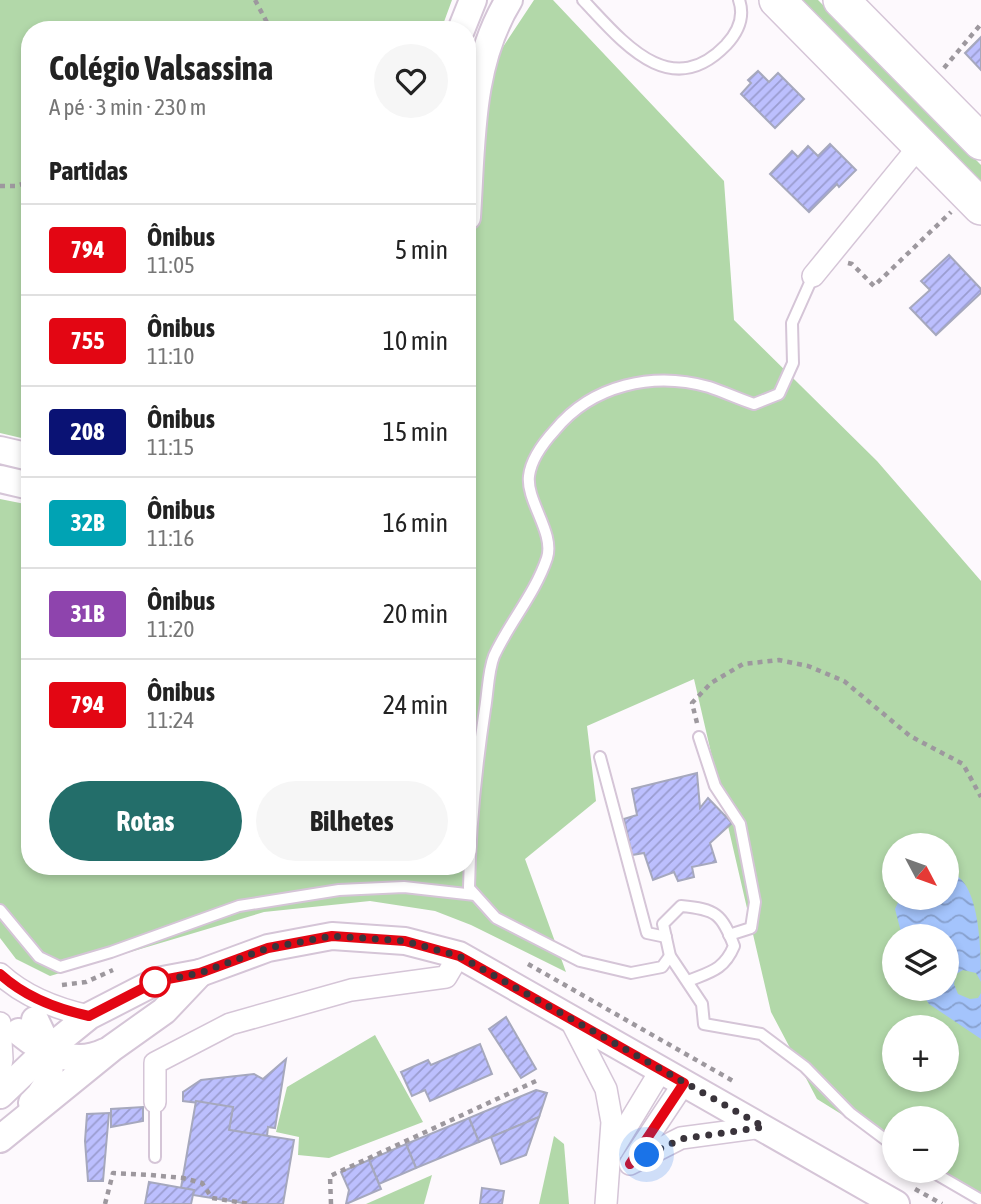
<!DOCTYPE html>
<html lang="pt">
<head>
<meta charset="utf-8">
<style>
  body { margin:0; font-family:"Asap Condensed",sans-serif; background:#f6f6f6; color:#222; height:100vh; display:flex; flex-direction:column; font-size:26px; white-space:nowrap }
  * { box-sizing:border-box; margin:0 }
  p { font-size:23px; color:#767676 }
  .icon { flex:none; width:38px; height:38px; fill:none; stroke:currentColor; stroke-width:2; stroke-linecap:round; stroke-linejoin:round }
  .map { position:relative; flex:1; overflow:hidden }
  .details { position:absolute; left:21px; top:21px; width:455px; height:854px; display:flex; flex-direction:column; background:#fff; border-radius:28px; box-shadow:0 4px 10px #0003 }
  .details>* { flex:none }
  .badge { padding:0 14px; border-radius:5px; font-size:24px; line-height:46px }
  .needle { width:46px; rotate:131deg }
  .tools { position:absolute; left:882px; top:833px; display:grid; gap:14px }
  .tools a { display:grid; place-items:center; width:77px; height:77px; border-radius:50%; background:#fff; box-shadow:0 4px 10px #0003; font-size:35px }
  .you { position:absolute; width:35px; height:35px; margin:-18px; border:5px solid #fff; border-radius:50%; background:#1a73e8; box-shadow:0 0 0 10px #1a73e833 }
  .map>.badge { position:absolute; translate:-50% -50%; box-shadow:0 0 0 4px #fff }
  h2 { padding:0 28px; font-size:26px; line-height:63px }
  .round { display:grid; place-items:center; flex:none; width:74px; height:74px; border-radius:37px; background:#f6f6f6 }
  .summary { display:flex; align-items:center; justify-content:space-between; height:119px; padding:0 28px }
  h1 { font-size:33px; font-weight:700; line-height:52px }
  .button { display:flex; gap:14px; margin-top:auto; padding:14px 28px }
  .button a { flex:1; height:80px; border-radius:42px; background:#236e6a; color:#fff; font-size:28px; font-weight:700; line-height:80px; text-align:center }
  .button a+a { background:#f6f6f6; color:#222 }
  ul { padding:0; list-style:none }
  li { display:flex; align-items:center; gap:21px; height:91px; padding:0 28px; border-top:2px solid #e0e0e0 }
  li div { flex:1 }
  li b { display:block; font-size:26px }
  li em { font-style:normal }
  li .badge { min-width:77px; font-weight:700; text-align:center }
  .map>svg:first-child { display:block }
  .green { fill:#b2d8a9; fill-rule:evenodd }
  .water { fill:url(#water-waves) }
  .building { fill:url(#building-hatch); stroke:#a6a8bd; stroke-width:2 }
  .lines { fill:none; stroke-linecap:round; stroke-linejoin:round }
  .service-casing { stroke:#d5c5d7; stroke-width:14 }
  .minor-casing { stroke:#d5c5d7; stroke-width:24 }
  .tertiary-casing { stroke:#d5c5d7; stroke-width:30 }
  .primary-casing { stroke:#d5c5d7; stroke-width:38 }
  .path { stroke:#9d989e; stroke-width:4.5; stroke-dasharray:5 5; stroke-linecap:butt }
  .service { stroke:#fff; stroke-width:10 }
  .minor { stroke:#fff; stroke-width:21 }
  .tertiary { stroke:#fff; stroke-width:26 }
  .primary { stroke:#fff; stroke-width:35 }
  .line-casing { stroke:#fff; stroke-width:16 }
  .line { stroke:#e30613; stroke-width:10 }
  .walk { stroke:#3a343b; stroke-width:7; stroke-dasharray:0 12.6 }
  .stop-dot { fill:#fff; stroke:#e30613; stroke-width:3.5 }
</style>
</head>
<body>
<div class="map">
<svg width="981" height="1204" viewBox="0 0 981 1204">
  <defs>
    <pattern id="water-waves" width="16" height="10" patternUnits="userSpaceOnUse" patternTransform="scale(1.75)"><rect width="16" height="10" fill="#a4c4fc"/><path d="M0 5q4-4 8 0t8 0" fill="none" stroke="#87a0cd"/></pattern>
    <pattern id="building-hatch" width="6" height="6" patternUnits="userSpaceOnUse" patternTransform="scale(1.75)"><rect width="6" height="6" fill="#bcbffe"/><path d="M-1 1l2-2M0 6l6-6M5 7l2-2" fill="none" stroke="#9a9ccf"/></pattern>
  </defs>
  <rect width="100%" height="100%" fill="#fdf9fd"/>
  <g class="green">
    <path d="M0,0H452L441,30H30V440L0,433Z"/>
    <path d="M534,0H553L724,181L734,320L877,461L981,581V1200L934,1171H947V1118H894V1147L817,1099L771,1012L694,679L587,726L596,801L525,859L566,972L471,925L435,911L370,901L264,912L50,976L16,959L0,938V499L30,505V866H467V303L486,98L499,53ZM894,845H947V898H894ZM894,936H947V989H894ZM894,1027H947V1080H894Z"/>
    <path d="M799,0H818L981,165V184Z"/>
    <path d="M375,1035L423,1122L329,1158L298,1155L299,1137L276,1132L287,1087Z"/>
    <path d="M554,1136L564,1144L569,1204H539Z"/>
    <path d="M432,1175L424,1204H366Z"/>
  </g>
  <path class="water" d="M947,872C981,876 981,953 981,982L976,973L963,970L956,974L954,984L958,994L970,999L978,998L981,993V1039L929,1004L919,989H947V936H902L895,909L900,898H947Z"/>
  <g class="building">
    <path d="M981,37V70L965,53Z"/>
    <path d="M758,71L769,82L778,73L804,99L775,128L741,94L751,83L748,80Z"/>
    <path d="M830,144L856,170L839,187L837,184L809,212L770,174L792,151L798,157L808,146L818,156Z"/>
    <path d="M949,255L981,289V293L936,335L910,308L930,290L921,281Z"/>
    <path d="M697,773L700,808L708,798L732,823L710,843L716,862L692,867L694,877L678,881L674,872L653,880L644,853L632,855L624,819L637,815L632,789Z"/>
    <path d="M506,1017L536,1069L521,1078L489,1029Z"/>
    <path d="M480,1044L492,1074L430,1101L425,1090L412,1096L401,1072L428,1060L431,1065Z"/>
    <path d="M286,1059L275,1128L268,1127L267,1136L229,1130L233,1107L183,1101V1092L201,1080L254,1074L263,1079Z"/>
    <path d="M536,1090L547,1093L539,1117L479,1142L469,1118Z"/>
    <path d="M196,1101L233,1107L229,1130L294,1140L283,1204H249L193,1195L194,1190L181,1188Z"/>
    <path d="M143,1107V1121L111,1127V1109Z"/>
    <path d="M109,1113L103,1181H88L85,1141L87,1114Z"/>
    <path d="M539,1117L526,1155L501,1164L491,1137Z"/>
    <path d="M469,1118L479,1142L416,1168L406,1144Z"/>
    <path d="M406,1144L416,1168L379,1184L369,1160Z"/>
    <path d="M369,1160L381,1189L346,1204L349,1190L341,1172Z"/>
    <path d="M149,1182L194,1190L191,1204H145Z"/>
    <path d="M482,1188L504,1191L502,1204H480Z"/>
  </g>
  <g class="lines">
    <g class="service-casing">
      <g id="service">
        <path d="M583,0C622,41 670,103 726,45C738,32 745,17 739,0"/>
        <path d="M699,737L715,786L740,824L755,902L751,928L729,935"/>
        <path d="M600,757L647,933L666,937"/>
        <path d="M0,910L39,957L60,967L111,952L239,906L339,890L404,887L475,895"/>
        <path d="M670,956L662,967L631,973L580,961L496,918L469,888C470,828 476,769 485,709C488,692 488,671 494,656C509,623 535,594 547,558C555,533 526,501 529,476C531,459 544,442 555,430C592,385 653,371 709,387C724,392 739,399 754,404L779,394L793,363L792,323L813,276"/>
        <path d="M688,981C710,972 724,970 734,946C722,914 716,909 681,906L663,924L670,956L702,1004L704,1024L761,1034L805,1067L850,1113L894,1146"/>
        <path d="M155,1157V1102"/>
        <path d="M931,1171L981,1200"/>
      </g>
    </g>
    <g class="minor-casing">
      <g id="minor">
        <path d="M813,276L920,145"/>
        <path d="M0,974C25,997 57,1009 89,1016"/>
        <path d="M569,1017L606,1089L612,1122L606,1204"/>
        <path d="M0,1023L2,1059L0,1070"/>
        <path d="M155,1102V1063L230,1024L351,990L446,977L459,955"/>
        <path d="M612,1151L661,1070"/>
        <path d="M632,1161L684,1083"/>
        <path d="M630,1164L681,1138L764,1127"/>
      </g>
    </g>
    <g class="tertiary-casing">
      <g id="tertiary">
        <path d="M461,30L473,0"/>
        <path d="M467,217C472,143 469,65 509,0"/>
        <path d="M0,450L30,457"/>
        <path d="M0,479L30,486"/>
        <path d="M19,1032C43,1052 75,1067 105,1052"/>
        <path d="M0,1095L47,1050L89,1016L157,981L200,973L268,948L332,936L405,941L459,955L896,1204"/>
        <path d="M32,1103C60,1080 50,1048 35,1020"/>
        <path d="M0,1139L112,1048L164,1011L200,973"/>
      </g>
    </g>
    <g class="primary-casing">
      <g id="primary">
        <path d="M777,0L981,207"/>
        <path d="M841,0L981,142"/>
      </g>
    </g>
    <g class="path">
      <path d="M255,0L271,30"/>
      <path d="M944,68L981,24"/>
      <path d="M0,186H15L30,182"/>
      <path d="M848,263L852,264L874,286L951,212"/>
      <path d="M697,723L692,703L711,683L743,664L779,660L808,666L844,681L910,736L963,764L981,797"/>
      <path d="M528,964L733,1081"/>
      <path d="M62,985L86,982L113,970"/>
      <path d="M151,1175L183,1178L202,1183L212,1198L250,1204"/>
      <path d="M915,1189L942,1204"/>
      <path d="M105,1204L113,1173L151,1175"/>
      <path d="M331,1204L330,1176L536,1081"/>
    </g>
    <use href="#service" class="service"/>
    <use href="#minor" class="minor"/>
    <use href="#tertiary" class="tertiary"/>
    <use href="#primary" class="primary"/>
  </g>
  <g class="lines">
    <g class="line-casing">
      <path id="line" d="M0,974C25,997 57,1009 89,1016L157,981L200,973L268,948L332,936L405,941L459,956L684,1083L630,1164"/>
    </g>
    <use href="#line" class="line"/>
    <path class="walk" d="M155,982L200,973L268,948L332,936L405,941L459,956L764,1127L681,1139L647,1155"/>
  </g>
  <circle class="stop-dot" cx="155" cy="982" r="14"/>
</svg>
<div class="tools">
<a><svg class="needle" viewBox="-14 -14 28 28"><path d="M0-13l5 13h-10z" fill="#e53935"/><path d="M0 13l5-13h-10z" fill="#767676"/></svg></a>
<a><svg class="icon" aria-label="layers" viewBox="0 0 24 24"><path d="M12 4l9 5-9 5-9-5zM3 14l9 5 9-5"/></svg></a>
<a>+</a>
<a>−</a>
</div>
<div class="you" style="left:647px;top:1155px"></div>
<section class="details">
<div class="summary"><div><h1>Colégio Valsassina</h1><p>A pé · 3 min · 230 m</p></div><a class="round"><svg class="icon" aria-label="heart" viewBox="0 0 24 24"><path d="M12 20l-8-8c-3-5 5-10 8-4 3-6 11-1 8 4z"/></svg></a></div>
<h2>Partidas</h2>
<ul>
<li><span class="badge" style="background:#e30613;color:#fff">794</span><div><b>Ônibus</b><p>11:05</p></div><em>5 min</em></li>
<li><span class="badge" style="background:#e30613;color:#fff">755</span><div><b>Ônibus</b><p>11:10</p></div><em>10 min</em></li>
<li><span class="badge" style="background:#0a1274;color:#fff">208</span><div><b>Ônibus</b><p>11:15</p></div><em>15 min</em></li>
<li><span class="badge" style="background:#00a3b4;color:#fff">32B</span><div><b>Ônibus</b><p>11:16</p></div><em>16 min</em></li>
<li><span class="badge" style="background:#8e44ad;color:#fff">31B</span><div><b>Ônibus</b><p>11:20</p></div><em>20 min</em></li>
<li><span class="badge" style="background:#e30613;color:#fff">794</span><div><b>Ônibus</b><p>11:24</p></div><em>24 min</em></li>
</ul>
<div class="button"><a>Rotas</a><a>Bilhetes</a></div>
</section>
</div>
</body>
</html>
